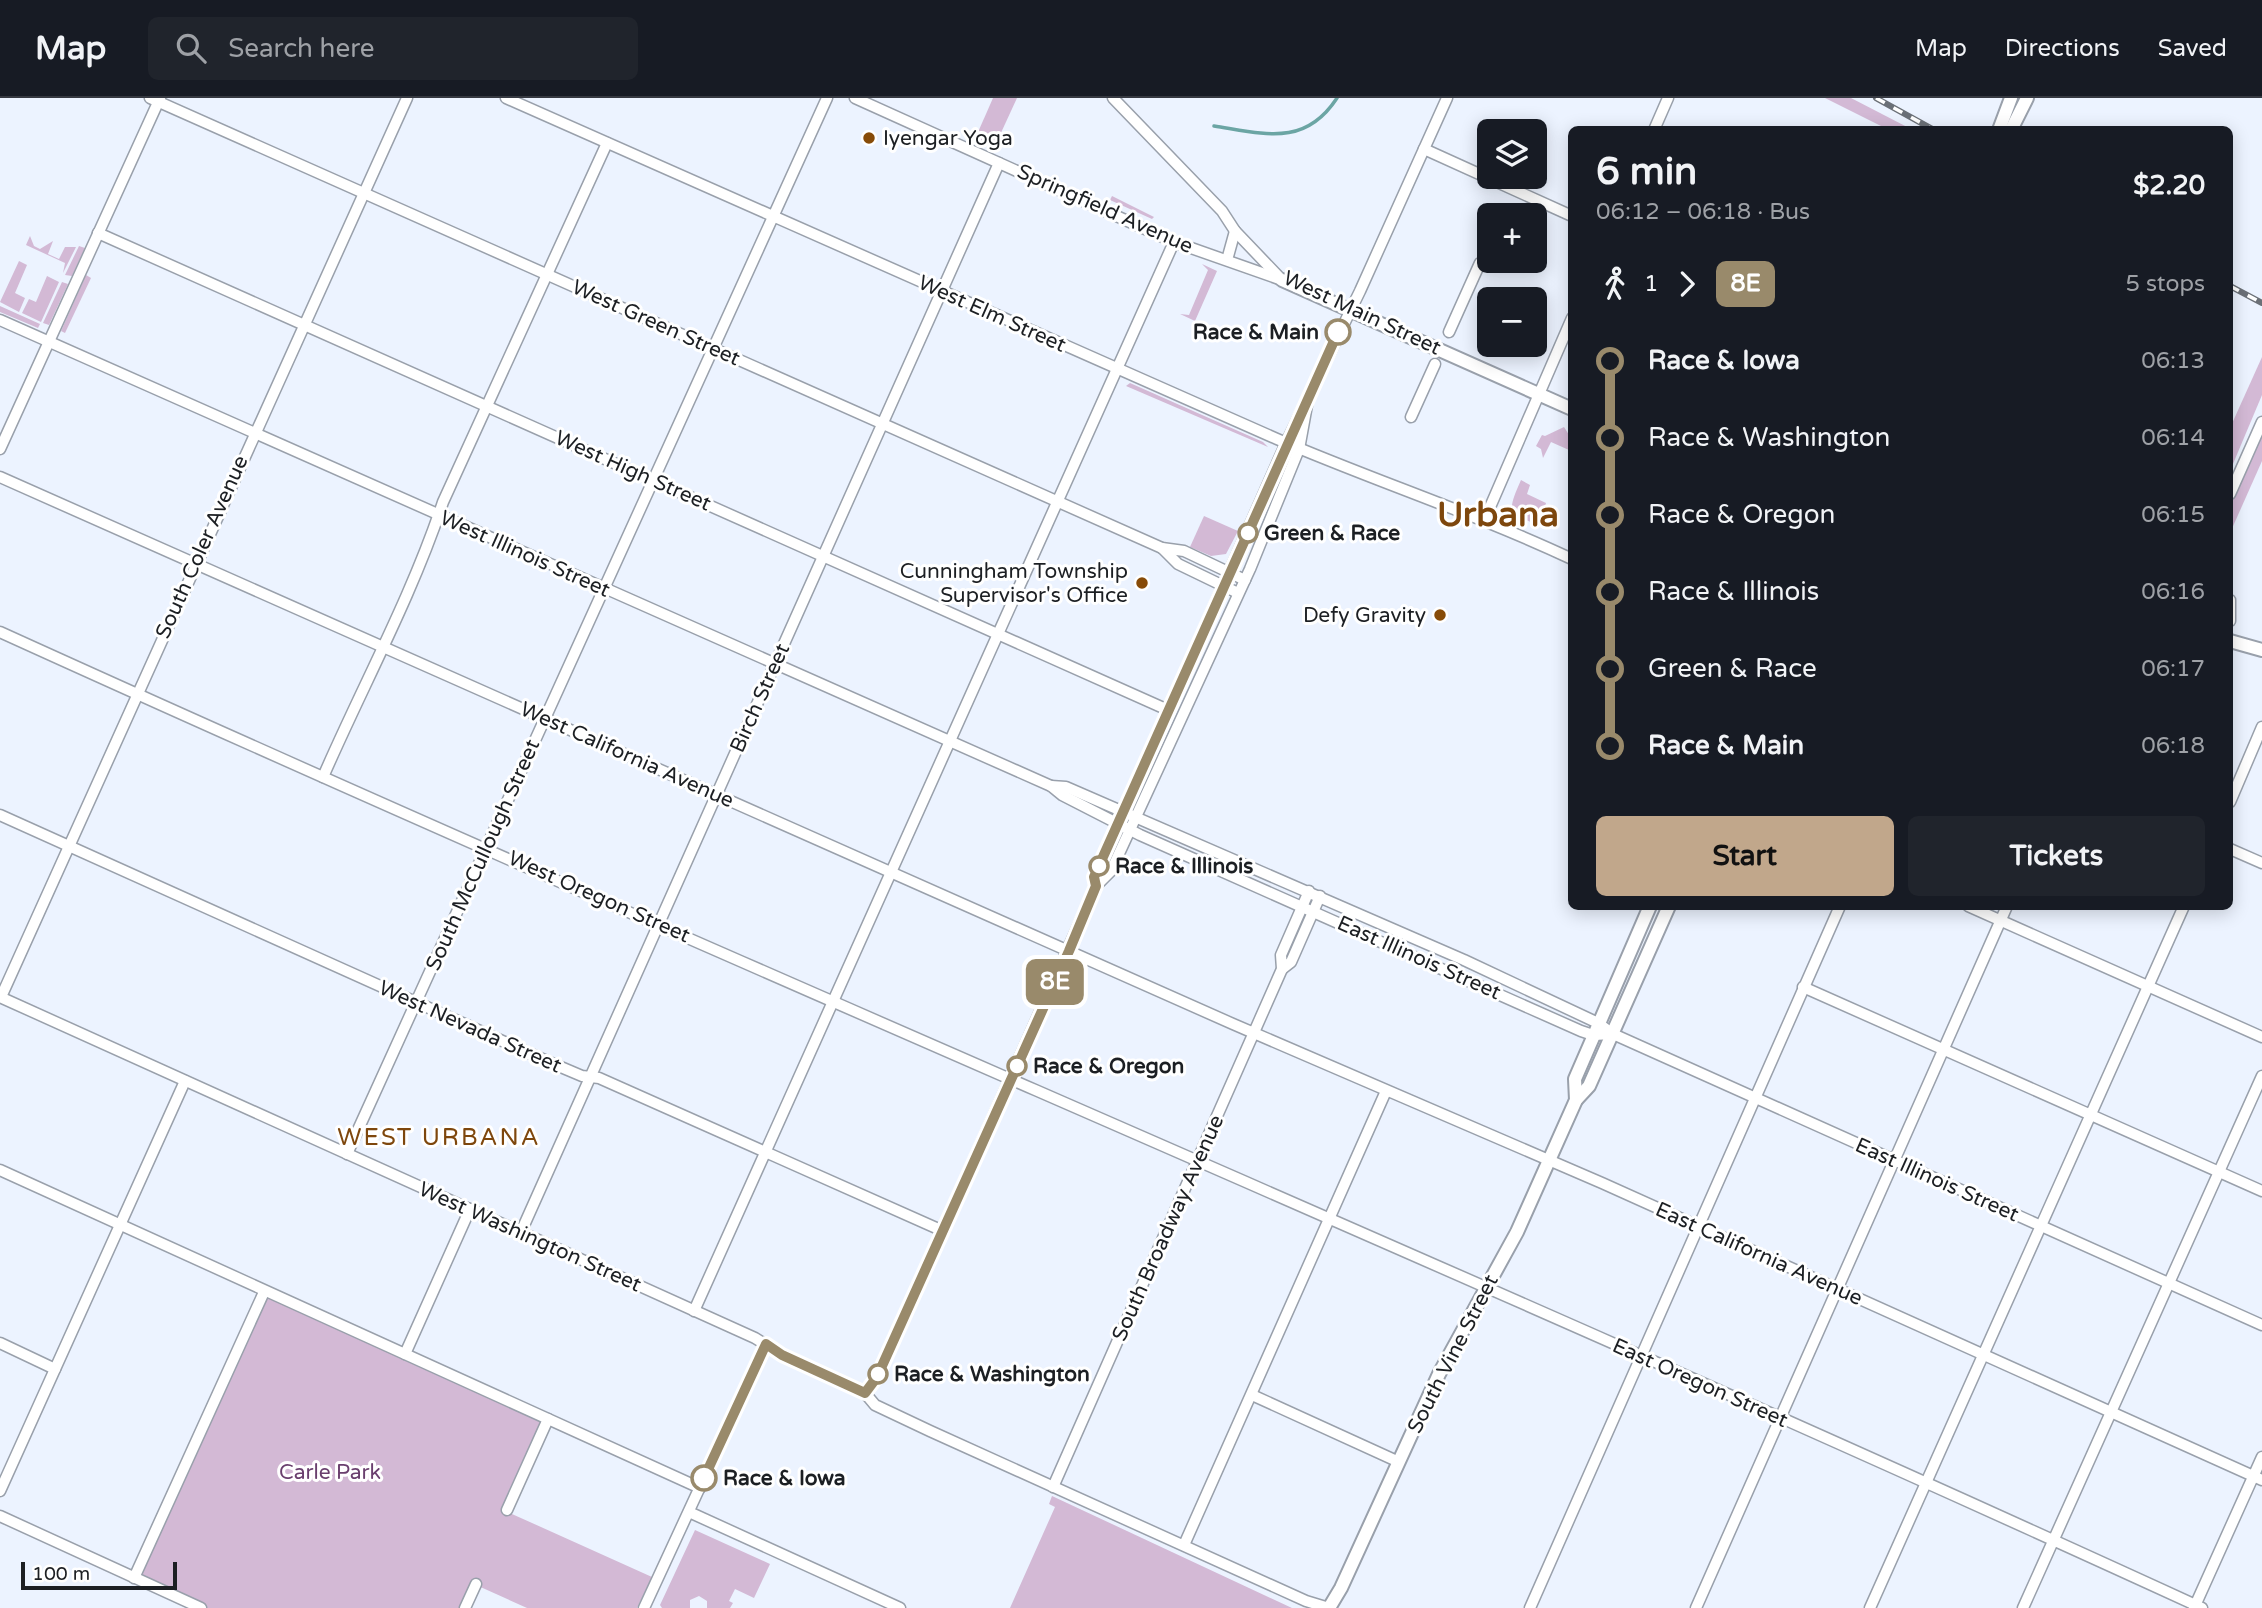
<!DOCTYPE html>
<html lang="en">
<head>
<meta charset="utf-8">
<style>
  body { margin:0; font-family:"Varela Round",sans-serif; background:#20242c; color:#f1f3f6; height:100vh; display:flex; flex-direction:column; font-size:26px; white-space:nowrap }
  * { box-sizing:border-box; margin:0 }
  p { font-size:23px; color:#9ea1a6 }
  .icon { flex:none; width:38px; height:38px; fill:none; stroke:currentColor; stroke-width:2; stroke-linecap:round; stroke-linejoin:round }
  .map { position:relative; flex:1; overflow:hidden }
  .details { position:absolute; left:1568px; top:28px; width:665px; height:784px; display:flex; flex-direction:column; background:#171b24; border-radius:10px; box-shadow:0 4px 18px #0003 }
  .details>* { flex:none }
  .badge { padding:0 14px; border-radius:10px; font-size:24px; line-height:46px }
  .controls { position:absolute; left:1477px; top:21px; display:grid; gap:14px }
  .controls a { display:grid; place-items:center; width:70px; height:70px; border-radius:10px; background:#171b24; box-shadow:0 4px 18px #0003; font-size:35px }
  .scale { position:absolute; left:21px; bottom:18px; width:156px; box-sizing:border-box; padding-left:7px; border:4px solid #1c1f23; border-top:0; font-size:19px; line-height:24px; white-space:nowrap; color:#1c1f23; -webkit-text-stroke:5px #fff; paint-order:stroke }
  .map>.badge { position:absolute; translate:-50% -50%; box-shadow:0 0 0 4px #fff }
  .legs { display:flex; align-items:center; gap:10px; height:77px; padding:0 28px; font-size:23px }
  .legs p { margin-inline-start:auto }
  .overview { display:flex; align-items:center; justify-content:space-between; height:119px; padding:0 28px }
  h1 { font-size:38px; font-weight:700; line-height:52px }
  .button { display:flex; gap:14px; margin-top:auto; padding:14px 28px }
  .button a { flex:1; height:80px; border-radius:10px; background:#c1a78b; color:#111; font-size:28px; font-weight:700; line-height:80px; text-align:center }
  .button a+a { background:#20242c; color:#f1f3f6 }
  ul { padding:0 28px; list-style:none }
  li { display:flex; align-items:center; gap:24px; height:77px; font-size:26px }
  li i { display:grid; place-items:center; width:10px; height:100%; margin:0 9px; background:currentColor }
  li i::after { content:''; width:18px; height:18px; margin:-9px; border:5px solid; border-radius:50%; background:#171b24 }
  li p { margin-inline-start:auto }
  li:first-child i { background:linear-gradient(#0000 50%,currentColor 0) }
  li:last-child i { background:linear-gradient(currentColor 50%,#0000 0) }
  header { display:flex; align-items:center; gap:42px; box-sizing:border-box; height:98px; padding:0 35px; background:#171b24; border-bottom:2px solid #363941 }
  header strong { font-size:33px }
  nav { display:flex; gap:38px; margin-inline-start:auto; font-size:24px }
  .search { width:490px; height:63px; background:#20242c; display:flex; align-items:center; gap:18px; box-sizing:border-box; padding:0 24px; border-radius:10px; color:#9ea1a6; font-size:26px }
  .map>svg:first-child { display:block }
  .green { fill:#d3b9d5 }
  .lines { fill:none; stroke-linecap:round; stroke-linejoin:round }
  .stream { stroke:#6ba5a4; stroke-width:3.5 }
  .minor-casing { stroke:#99a0ab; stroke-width:13 }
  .major-casing { stroke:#99a0ab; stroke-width:16 }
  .minor { stroke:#fff; stroke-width:10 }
  .major { stroke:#fff; stroke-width:12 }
  .rail-casing { stroke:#6b7077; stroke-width:6 }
  .rail { stroke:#fff; stroke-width:3.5; stroke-dasharray:10; stroke-linecap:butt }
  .line-1-casing { stroke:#fff; stroke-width:16 }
  .line-1 { stroke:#998a6b; stroke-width:10 }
  .poi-dot { fill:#874b08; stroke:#fff; stroke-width:2.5 }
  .stop-1-dot { fill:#fff; stroke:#998a6b; stroke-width:3.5 }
  .labels { text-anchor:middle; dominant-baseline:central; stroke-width:6; stroke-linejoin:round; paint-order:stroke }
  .poi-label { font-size:21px; fill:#1c1f23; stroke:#fff; text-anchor:end }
  .street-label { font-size:21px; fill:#1c1f23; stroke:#fff }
  .stop-label { font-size:21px; font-weight:bold; fill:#1c1f23; stroke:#fff; text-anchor:start }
  .park-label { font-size:21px; fill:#6a3f6e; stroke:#fff }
  .quarter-label { font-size:24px; letter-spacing:2px; fill:#7e470d; stroke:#fff }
  .town-label { font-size:35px; font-weight:bold; fill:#7e470d; stroke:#fff }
</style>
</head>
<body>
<header>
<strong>Map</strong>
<div class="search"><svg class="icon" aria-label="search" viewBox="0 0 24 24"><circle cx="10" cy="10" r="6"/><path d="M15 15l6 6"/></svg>Search here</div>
<nav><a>Map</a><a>Directions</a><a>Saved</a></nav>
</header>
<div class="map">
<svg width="2262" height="1510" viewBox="0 0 2262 1510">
  <rect width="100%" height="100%" fill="#ecf3ff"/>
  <g class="green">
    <path d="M993,0H1017L994,50L975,41Z"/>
    <path d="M1825,0H1851L1911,31H1887Z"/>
    <path d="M1112,98L1154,119L1152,121L1110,102Z"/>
    <path d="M30,138L34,148L40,151L53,143L48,156L59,161L65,149H76L63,175L65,165L26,147Z"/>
    <path d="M79,148L85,150L72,178L65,177Z"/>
    <path d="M19,163L27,167L15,195L25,200L19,214L0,204Z"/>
    <path d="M1202,166L1217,173L1195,223L1180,216L1189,217L1208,172Z"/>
    <path d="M86,177L91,180L65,235L61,233Z"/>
    <path d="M47,178L59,184L41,224L22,215L29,201L36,204Z"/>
    <path d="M62,184L68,186L49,227L43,225Z"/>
    <path d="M0,208L40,226L38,230L0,214Z"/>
    <path d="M2262,259V297L2230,373V330Z"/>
    <path d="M1130,285L1263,344L1268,349L1126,288Z"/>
    <path d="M1564,329L1571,340L1569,352L1551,344L1543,360L1541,351L1536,348L1542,337L1545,338Z"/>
    <path d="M2262,338V363L2230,435V407Z"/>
    <path d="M1521,382L1530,387L1527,396L1546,405L1539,428C1510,414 1505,418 1521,382Z"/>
    <path d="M1204,418L1238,433L1226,456L1211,458L1190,449Z"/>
    <path d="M264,1194L541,1323L501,1411L652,1479L637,1510H527L476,1487L465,1510H201L134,1480Z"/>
    <path d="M1052,1398L1292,1510H1010L1055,1409L1049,1406Z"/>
    <path d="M695,1432L770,1466L754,1500L735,1491L729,1503L733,1505L730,1510H707V1503L699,1498L690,1502V1510H662L660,1507Z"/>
  </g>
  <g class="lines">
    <path class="stream" d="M1214,28C1265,36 1305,49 1337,0"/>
    <g class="minor-casing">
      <g id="minor">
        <path d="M150,0L1162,450L1184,453L1245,482"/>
        <path d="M506,0L1277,341C1375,383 1476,416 1572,461"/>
        <path d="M855,0L1174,144L1282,182"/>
        <path d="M1113,0L1222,113L1235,133L1279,179"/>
        <path d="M1654,32L1668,0"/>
        <path d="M1424,51L1572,118"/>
        <path d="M98,135L1168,612"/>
        <path d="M1227,162L1235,133"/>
        <path d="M0,222L1051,688L1062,697L1140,737L1581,933L1593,937L1613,936"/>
        <path d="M1449,234L1480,165"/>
        <path d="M1411,319L1435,266"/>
        <path d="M0,351L160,0"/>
        <path d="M0,379L1233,926L1602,1085L2262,1382"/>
        <path d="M2230,396L2262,324"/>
        <path d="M1484,423L1572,220"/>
        <path d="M1162,450L1178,466L1238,495"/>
        <path d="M2230,502V523"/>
        <path d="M0,534C731,866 1472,1175 2202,1510"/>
        <path d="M323,679C363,587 411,500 443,404L607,45"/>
        <path d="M1051,688L1066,689L1464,862L1598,925L1613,936L2262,1227"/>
        <path d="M2230,704L2262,629"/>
        <path d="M0,717L549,964L582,978L599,980L943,1133"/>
        <path d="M2230,751L2262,765"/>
        <path d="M1096,788L1095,779L1286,345L1360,193L1447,0"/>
        <path d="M1968,808L2262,939"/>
        <path d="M1282,871L1291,864L1320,798"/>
        <path d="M1803,889L2262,1093"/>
        <path d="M0,899L755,1240L782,1257L865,1295L875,1307L930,1333L1306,1503L1329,1510"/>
        <path d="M1,899L407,0"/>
        <path d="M347,1056L827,0"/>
        <path d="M0,1072L700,1390"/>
        <path d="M521,1134L999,65"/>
        <path d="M694,1213L1174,144"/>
        <path d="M0,1245L55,1271"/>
        <path d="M405,1256L470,1111"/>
        <path d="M865,1295L877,1279L1096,788L1111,773L1250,471L1299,351L1307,307"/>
        <path d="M1252,1297L1399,1364"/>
        <path d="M1053,1389L1282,871L1281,857L1309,793"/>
        <path d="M0,1393L185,983"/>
        <path d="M507,1412L548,1321"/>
        <path d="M689,1414L900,1510"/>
        <path d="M0,1418L201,1510"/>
        <path d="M1184,1447L1386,993"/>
        <path d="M134,1480L264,1194"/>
        <path d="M465,1510L476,1486"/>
        <path d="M644,1510L766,1246"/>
        <path d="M1530,1510L1840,808"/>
        <path d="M1696,1510L2007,808"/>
        <path d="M1870,1510L2184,808"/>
        <path d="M2023,1510L2262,978"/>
        <path d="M2194,1510L2262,1359"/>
      </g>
    </g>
    <g class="major-casing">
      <g id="major">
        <path d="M1999,32L2011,0"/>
        <path d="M2011,32L2027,0"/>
        <path d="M1282,182L1572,311"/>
        <path d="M2230,543L2262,552"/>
        <path d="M1576,1002L1575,981L1650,808"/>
        <path d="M1329,1510L1341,1490L1439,1276L1517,1134L1576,1002L1589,988L1669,808"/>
      </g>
    </g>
    <use href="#minor" class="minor"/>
    <use href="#major" class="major"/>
    <g class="rail-casing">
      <g id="rail">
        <path d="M1876,0L1934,32"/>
        <path d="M2230,188L2262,205"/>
      </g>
    </g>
    <use href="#rail" class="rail"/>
  </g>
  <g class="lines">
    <g class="line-1-casing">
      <path id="line-1" d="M704,1380L766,1246L782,1257L865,1295L877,1279L1069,853L1096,788L1094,779L1338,234"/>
    </g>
    <use href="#line-1" class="line-1"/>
  </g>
  <g class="poi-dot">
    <circle cx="869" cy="40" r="7"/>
    <circle cx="1142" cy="485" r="7"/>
    <circle cx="1440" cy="517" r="7"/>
  </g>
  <g class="stop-1-dot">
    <circle cx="1338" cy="234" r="12"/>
    <circle cx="1248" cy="435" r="9"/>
    <circle cx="1099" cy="768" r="9"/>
    <circle cx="1017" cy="968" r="9"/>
    <circle cx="878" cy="1276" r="9"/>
    <circle cx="704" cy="1380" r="12"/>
  </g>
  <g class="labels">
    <g class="poi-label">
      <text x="883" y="40" text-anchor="start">Iyengar Yoga</text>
      <text x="1128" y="473">Cunningham Township<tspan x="1128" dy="24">Supervisor's Office</tspan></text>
      <text x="1426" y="517">Defy Gravity</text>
    </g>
    <g class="street-label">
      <text transform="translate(1105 111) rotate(24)">Springfield Avenue</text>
      <text transform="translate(1362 215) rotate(25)">West Main Street</text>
      <text transform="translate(992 216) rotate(24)">West Elm Street</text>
      <text transform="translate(656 225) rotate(24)">West Green Street</text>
      <text transform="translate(633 373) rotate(24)">West High Street</text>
      <text transform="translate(202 449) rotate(-66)">South Coler Avenue</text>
      <text transform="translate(525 456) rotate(24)">West Illinois Street</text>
      <text transform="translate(760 600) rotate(-66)">Birch Street</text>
      <text transform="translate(627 657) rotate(24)">West California Avenue</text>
      <text transform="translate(483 757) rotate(-66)">South McCullough Street</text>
      <text transform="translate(599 799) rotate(24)">West Oregon Street</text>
      <text transform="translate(1419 860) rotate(24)">East Illinois Street</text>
      <text transform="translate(470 929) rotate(24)">West Nevada Street</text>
      <text transform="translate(1937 1082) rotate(24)">East Illinois Street</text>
      <text transform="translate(1168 1130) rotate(-66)">South Broadway Avenue</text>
      <text transform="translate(530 1139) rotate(24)">West Washington Street</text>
      <text transform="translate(1759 1156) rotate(24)">East California Avenue</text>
      <text transform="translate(1453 1256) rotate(-63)">South Vine Street</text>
      <text transform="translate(1700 1285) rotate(24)">East Oregon Street</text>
    </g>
    <g class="stop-label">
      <text x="1319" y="234" text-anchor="end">Race &amp; Main</text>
      <text x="1264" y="435">Green &amp; Race</text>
      <text x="1115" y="768">Race &amp; Illinois</text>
      <text x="1033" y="968">Race &amp; Oregon</text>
      <text x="894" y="1276">Race &amp; Washington</text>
      <text x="723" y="1380">Race &amp; Iowa</text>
    </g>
    <g class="park-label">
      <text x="330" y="1374">Carle Park</text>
    </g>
    <g class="quarter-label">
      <text x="439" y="1039">WEST URBANA</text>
    </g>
    <g class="town-label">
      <text x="1498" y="417">Urbana</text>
    </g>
  </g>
</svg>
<div class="controls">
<a><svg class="icon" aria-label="layers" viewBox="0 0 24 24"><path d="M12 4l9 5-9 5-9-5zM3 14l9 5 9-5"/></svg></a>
<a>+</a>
<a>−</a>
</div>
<div class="scale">100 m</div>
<b class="badge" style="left:1055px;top:884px;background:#998a6b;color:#fff">8E</b>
<section class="details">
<div class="overview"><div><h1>6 min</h1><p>06:12 – 06:18 · Bus</p></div><b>$2.20</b></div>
<div class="legs"><svg class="icon" aria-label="walk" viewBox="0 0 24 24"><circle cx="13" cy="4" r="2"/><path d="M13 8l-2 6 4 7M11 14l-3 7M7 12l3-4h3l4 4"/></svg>1<svg class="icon" aria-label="forward" viewBox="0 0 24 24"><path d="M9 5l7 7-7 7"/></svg><b class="badge" style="background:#998a6b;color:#fff">8E</b><p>5 stops</p></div>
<ul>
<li><i style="color:#998a6b"></i><b>Race &amp; Iowa</b><p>06:13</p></li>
<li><i style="color:#998a6b"></i><span>Race &amp; Washington</span><p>06:14</p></li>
<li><i style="color:#998a6b"></i><span>Race &amp; Oregon</span><p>06:15</p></li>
<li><i style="color:#998a6b"></i><span>Race &amp; Illinois</span><p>06:16</p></li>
<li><i style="color:#998a6b"></i><span>Green &amp; Race</span><p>06:17</p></li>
<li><i style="color:#998a6b"></i><b>Race &amp; Main</b><p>06:18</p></li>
</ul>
<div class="button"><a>Start</a><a>Tickets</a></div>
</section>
</div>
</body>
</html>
